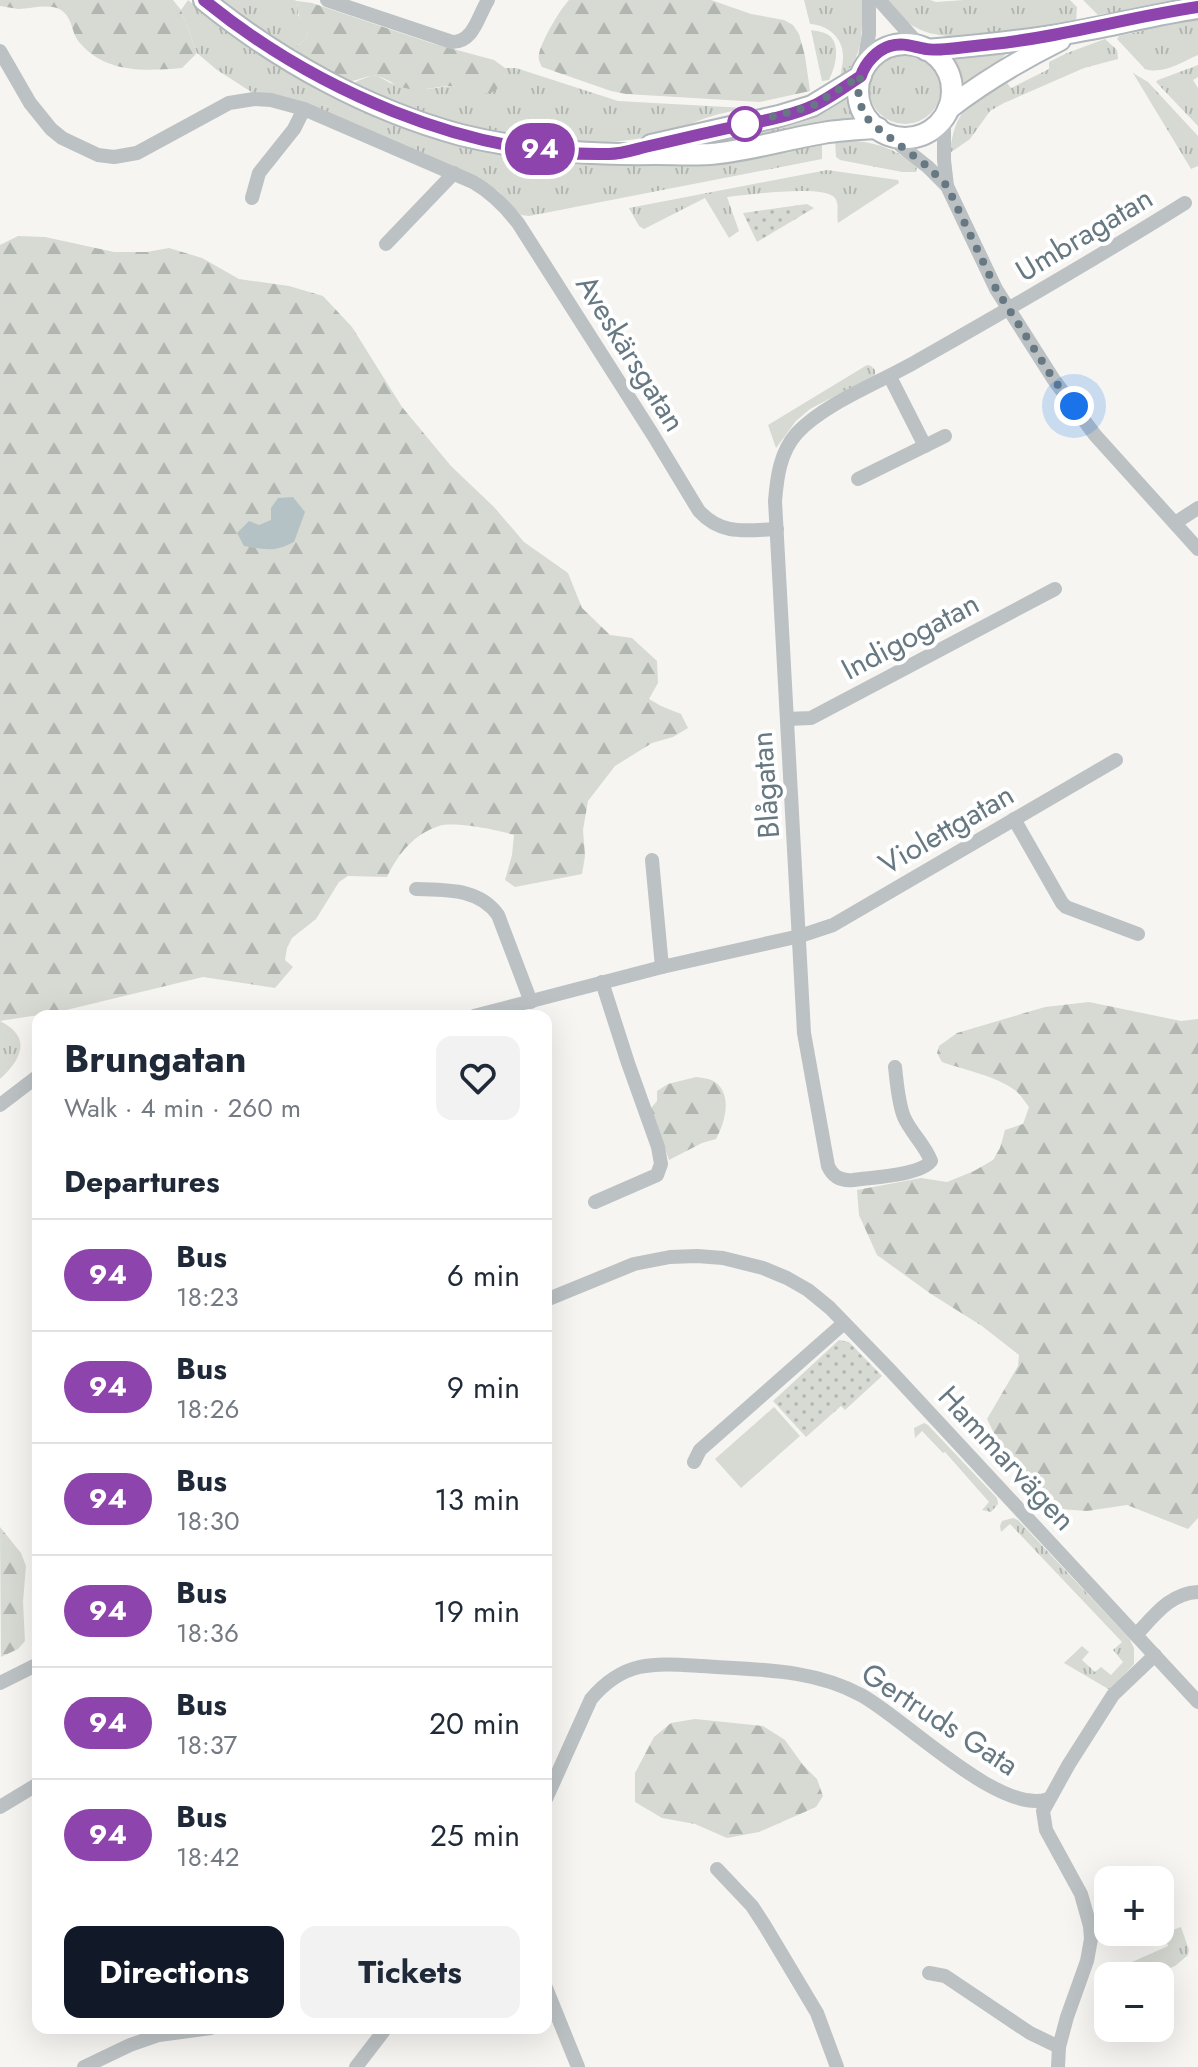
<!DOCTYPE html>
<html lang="en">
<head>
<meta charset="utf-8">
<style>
  body { margin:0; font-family:Jost,sans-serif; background:#f2f2f3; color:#1f2937; height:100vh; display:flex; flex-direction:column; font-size:30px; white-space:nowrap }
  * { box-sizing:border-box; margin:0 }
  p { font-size:26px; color:#747a83 }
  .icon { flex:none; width:44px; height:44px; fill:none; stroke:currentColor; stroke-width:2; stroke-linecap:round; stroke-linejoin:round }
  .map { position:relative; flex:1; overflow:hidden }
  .drawer { position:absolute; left:32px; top:1010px; width:520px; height:1024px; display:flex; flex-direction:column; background:#fff; border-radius:16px; box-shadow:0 8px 32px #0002 }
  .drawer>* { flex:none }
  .badge { padding:0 16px; border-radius:26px; font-size:28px; line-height:52px }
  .buttons { position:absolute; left:1094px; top:1866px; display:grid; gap:16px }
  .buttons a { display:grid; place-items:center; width:80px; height:80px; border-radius:16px; background:#fff; box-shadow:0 8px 32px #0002; font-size:40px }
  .you { position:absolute; width:40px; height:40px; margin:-20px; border:6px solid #fff; border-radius:50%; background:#1a73e8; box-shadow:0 0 0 12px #1a73e833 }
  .map>.badge { position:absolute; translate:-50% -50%; box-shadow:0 0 0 4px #fff }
  h2 { padding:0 32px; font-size:30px; line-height:72px }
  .round { display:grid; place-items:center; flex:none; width:84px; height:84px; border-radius:16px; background:#f2f2f3 }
  .summary { display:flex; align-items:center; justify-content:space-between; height:136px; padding:0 32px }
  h1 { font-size:38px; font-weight:700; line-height:60px }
  .button { display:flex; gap:16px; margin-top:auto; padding:16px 32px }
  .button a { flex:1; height:92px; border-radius:16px; background:#111827; color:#fff; font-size:32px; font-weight:700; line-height:92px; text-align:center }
  .button a+a { background:#f2f2f3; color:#1f2937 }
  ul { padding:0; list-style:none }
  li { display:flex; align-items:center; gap:24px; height:112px; padding:0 32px; border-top:2px solid #e0e1e3 }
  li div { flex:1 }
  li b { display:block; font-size:30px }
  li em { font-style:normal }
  li .badge { min-width:88px; font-weight:700; text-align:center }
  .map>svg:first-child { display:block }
  .grass { fill:url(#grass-tufts) }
  .forest { fill:url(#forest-firs) }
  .park { fill:url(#park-dots) }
  .garden { fill:#d6dad2 }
  .water { fill:#b5c2c5 }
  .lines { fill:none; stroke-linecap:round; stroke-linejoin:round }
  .secondary-casing { stroke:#b1b7bb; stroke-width:24 }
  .street { stroke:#bcc1c4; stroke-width:14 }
  .secondary { stroke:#fff; stroke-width:20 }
  .line-casing { stroke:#fff; stroke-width:18 }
  .line { stroke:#8e44ad; stroke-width:12 }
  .walk { stroke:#667882; stroke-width:8; stroke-dasharray:0 14.4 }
  .stop-dot { fill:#fff; stroke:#8e44ad; stroke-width:4 }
  .labels { text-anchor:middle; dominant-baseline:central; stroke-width:8; stroke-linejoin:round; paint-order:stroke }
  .street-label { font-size:30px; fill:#667882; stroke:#fff }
</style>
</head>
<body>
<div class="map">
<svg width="1198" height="2067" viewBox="0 0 1198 2067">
  <defs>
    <pattern id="grass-tufts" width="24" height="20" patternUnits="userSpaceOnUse" patternTransform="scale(2)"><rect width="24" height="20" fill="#d6dad2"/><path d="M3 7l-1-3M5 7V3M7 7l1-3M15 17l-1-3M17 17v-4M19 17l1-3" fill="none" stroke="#b1b6b0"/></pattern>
    <pattern id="forest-firs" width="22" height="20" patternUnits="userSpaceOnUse" patternTransform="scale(2)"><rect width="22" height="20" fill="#d6dad2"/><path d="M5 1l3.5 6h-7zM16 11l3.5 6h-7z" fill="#b1b6b0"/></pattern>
    <pattern id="park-dots" width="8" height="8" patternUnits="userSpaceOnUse" patternTransform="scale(2)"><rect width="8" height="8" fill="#d6dad2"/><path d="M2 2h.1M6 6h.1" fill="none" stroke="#b1b6b0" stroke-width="1.8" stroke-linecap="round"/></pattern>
  </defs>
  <rect width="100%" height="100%" fill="#f6f5f2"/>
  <g class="grass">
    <path d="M188,0L229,33L268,60L314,86L366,109L547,160L607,165H650L713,161L822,142V159L529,216L521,215L498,191L473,175L253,93L217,70L197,53L181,10Z"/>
    <path d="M219,0H294L297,1L298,15L307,31L308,35L293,52L234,12Z"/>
    <path d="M804,0H862C862,30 865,56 841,78C840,71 843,66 843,58C844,38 828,25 810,24Z"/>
    <path d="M885,0H930L936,2L964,0H1070L1077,7L1076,23C1036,29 973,43 934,34C913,30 898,16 885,0Z"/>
    <path d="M1083,0H1186L1098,15Z"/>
    <path d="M1198,19V55C1182,62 1162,75 1145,69L1117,39L1119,36Z"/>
    <path d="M811,30C817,31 825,32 830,36C841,47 835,68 829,80L822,81Z"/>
    <path d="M1105,39L1117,50L1118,59L1084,68L1004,103L990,111L970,139L950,153C954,112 969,99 1007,83L1011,88L1049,69V62L1067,53Z"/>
    <path d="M1009,50C999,65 977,74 962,87L948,54Z"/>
    <circle cx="905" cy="88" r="36"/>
    <path d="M1198,65V77L1193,80L1198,88V126L1156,82L1158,80Z"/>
    <path d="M505,68H516L618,101L745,108C733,111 721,113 709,117C691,123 675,131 657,135C584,152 502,139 432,117C409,110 386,99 363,90L355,82L370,76H378L390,83L427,89L451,86L496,90L505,75Z"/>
    <path d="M1133,73L1148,82L1198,136V166L1191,169Z"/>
    <path d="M845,98L850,99L857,117L856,120H835L753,138L694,146L818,113Z"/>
    <path d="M835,140C866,140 893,145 917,167L916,172H902L840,160L836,157Z"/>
    <path d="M827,170L898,180L899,183L838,223C836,215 840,205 835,198C825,184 745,195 727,197L739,231L729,238L705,198L644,229L639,226L629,208Z"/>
    <path d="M867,365L871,366L875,370V375L810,409L796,421L776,448L768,425Z"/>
    <path d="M0,1021C32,1037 22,1059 0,1079Z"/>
    <path d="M924,1423L928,1425L997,1498L998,1504L991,1512L982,1510L989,1502L945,1452L943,1453L922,1431L915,1438L914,1428Z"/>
    <path d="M1013,1518L1018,1520L1129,1638L1134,1648V1664L1110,1690L1064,1663L1082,1646L1089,1652L1082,1660L1095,1672L1101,1667L1111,1675L1123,1662L1113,1650L1122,1642L1010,1524L1001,1532L1000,1526L1002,1521Z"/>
    <path d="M1181,1927L1189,1950L1188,1955L1175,1966L1152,1976H1118L1114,1970L1168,1946L1164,1933Z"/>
  </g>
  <g class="forest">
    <path d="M0,0H173L181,10L197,53L182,68C145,71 106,74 79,42C71,32 73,18 61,10C49,3 31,9 18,9C12,8 6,7 0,6Z"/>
    <path d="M569,0H711L751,14L784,20L793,25L799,34L805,56L810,91L760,102L626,94L611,91L542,67C540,62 538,61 539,54C542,40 559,11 569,0Z"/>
    <path d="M297,1L312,3L431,43L494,60L505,68C506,75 504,78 500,85C488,104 466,86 449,86C434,87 420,92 405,88C395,86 387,78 377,76C367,74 357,82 347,81L293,52L308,35L307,31C299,22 298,14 297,1Z"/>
    <path d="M18,236L45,237L114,252H147L169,248L202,258L239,279L289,286L323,296L352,327L402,407L451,466L494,507L524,542L568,573L582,608L610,635L632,638L657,661L658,683L649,699L661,706L681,714L688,728L673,737L652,743L615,766L588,801L583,830L585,856L582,874L515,887L505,880L512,855L514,835C498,830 455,821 439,826C414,834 398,854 387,877L348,876L339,882L316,919L292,938L287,948L285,960L293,967L275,988L203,977L58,1012L0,1021V245Z"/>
    <path d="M1089,1002L1181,1021L1198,1019V1518L1188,1529L1127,1505L1087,1511L1046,1508L1007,1459L987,1419L1018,1366L1019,1355L982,1326L931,1294L877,1255L859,1215L857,1190L921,1178L947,1182L974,1171L993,1160L1000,1148L1005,1130L1023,1124L1029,1107C1025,1102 1021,1095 1016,1091C997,1076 964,1070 942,1062L937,1053L939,1046L957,1033L1045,1007Z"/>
    <path d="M696,1077C702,1078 710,1078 715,1082C733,1095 725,1123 716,1139L702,1143L669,1160L651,1108L657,1101V1091L668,1084Z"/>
    <path d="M0,1527L21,1553L26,1566L23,1602L25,1641L18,1649L1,1657Z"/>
    <path d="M695,1719L763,1726L785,1740L803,1765L817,1779L823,1796L816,1807L759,1832L727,1838L695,1824L662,1818L635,1802V1773L654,1737L671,1723Z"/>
  </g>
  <g class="park">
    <path d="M807,204L814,208L757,242L743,213Z"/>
    <path d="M839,1340L849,1342L882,1376L845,1410L841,1406L806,1437L773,1401Z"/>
  </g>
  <path class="garden" d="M774,1407L800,1436L741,1488L715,1459Z"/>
  <path class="water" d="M293,497L305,512L294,542C274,552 265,550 244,546L237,533L249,521L259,525L271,520V508L278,498Z"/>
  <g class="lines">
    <g class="secondary-casing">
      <g id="secondary">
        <path d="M204,0C279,61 368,110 461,135C525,151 590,155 655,154C673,154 692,155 710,154C748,151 785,139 823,133C841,130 860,129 878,128"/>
        <circle cx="905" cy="91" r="47"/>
        <path d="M926,50C976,46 1026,41 1075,32C1116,25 1157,14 1198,8"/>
        <path d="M948,109C983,82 1020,60 1060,40"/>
        <path d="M651,145L779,116L812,106L861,76"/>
      </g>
    </g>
    <g class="street">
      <path d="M327,0L452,42C474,42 478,16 488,0"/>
      <path d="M879,0L921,47"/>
      <path d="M0,51L30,103L51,129L62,138L98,155L114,157L137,153L229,103L254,99L271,100L304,109L473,182C492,193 505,206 518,223L653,435L699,511C722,536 746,530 777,529"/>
      <path d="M863,69L869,34V0"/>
      <path d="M944,116V160L947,186L996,289L1054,380L1095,435L1198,549"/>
      <path d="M886,134L928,167L947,186"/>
      <path d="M252,198L259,173L294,129L304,109"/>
      <path d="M386,244L454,173"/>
      <path d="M890,377L925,446"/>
      <path d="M858,479L945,436"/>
      <path d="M1175,523L1198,508"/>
      <path d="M787,719L811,718L1055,589"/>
      <path d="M1014,819L1062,903L1066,907L1138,934"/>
      <path d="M652,860L662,967"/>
      <path d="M416,889C446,890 479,888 498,915L531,1002"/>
      <path d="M474,1016L662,967L800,936L833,925L1116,760"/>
      <path d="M895,1067C897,1083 898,1102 904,1117C911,1133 925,1145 931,1161C919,1176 872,1177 853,1180C841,1181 833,1177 828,1166L804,1033L775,501C777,477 780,452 797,433C825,403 881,382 917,361C1007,310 1097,258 1185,203"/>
      <path d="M0,1105L38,1076"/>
      <path d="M595,1202L657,1175L661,1164L658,1147L628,1063L602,982"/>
      <path d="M546,1300L634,1264L670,1257L697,1256L723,1258L763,1268L787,1278L808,1290L830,1308L890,1370L1198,1702"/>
      <path d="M694,1462L700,1450L844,1323"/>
      <path d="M1136,1635C1154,1616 1170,1593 1198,1592"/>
      <path d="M0,1683L38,1664"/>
      <path d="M546,1799L591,1699C624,1660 654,1663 701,1666C756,1670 811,1668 861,1695C904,1718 1000,1816 1048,1799"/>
      <path d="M0,1807L38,1784"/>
      <path d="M717,1869L752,1906L765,1926L817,2013L837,2067"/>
      <path d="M929,1973L945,1976L1030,2033L1059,2047"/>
      <path d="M546,1988L578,2067"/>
      <path d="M84,2067L130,2045L159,2035L211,2028"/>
      <path d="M356,2067L386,2028"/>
      <path d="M1058,2067L1059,2047L1067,2017L1087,1961L1091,1939L1090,1926L1081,1894L1046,1830L1043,1811L1069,1764L1113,1695L1155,1655"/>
    </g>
    <use href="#secondary" class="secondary"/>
  </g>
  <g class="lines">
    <g class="line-casing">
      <path id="line" d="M204,0C313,89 466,157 609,154C621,154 633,150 645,147C668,142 692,136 715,131C748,123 785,119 815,105C831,97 846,86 861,76C865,63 877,50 890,46C904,42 913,47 926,49C937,52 979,45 993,44C1062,37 1129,17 1198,7"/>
    </g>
    <use href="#line" class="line"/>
    <path class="walk" d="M745,124L812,106L861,76C855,94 860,109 871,123L928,167L947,186L996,289L1054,380L1074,406"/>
  </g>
  <circle class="stop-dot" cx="745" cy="124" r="16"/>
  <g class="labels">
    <g class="street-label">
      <text transform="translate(1084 234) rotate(-31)">Umbragatan</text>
      <text transform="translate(631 353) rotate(58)">Aveskärsgatan</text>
      <text transform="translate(910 636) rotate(-28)">Indigogatan</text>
      <text transform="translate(765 785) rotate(-94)">Blågatan</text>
      <text transform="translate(946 829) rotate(-30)">Violettgatan</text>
      <text transform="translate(1007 1458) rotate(47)">Hammarvägen</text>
      <text transform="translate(940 1719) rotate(33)">Gertruds Gata</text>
    </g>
  </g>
</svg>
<div class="buttons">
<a>+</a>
<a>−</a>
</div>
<div class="you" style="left:1074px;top:406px"></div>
<b class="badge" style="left:540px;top:149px;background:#8e44ad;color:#fff">94</b>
<section class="drawer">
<div class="summary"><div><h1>Brungatan</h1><p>Walk · 4 min · 260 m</p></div><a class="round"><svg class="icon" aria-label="heart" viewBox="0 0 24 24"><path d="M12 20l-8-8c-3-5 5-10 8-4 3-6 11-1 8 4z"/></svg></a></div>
<h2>Departures</h2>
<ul>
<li><span class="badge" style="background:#8e44ad;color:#fff">94</span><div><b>Bus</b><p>18:23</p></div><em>6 min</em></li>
<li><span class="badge" style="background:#8e44ad;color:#fff">94</span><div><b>Bus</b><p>18:26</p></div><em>9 min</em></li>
<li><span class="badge" style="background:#8e44ad;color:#fff">94</span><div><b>Bus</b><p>18:30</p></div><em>13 min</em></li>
<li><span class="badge" style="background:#8e44ad;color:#fff">94</span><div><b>Bus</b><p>18:36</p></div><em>19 min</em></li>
<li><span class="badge" style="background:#8e44ad;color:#fff">94</span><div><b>Bus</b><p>18:37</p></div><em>20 min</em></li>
<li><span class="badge" style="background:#8e44ad;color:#fff">94</span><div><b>Bus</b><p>18:42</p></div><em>25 min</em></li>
</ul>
<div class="button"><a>Directions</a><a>Tickets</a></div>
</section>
</div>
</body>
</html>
